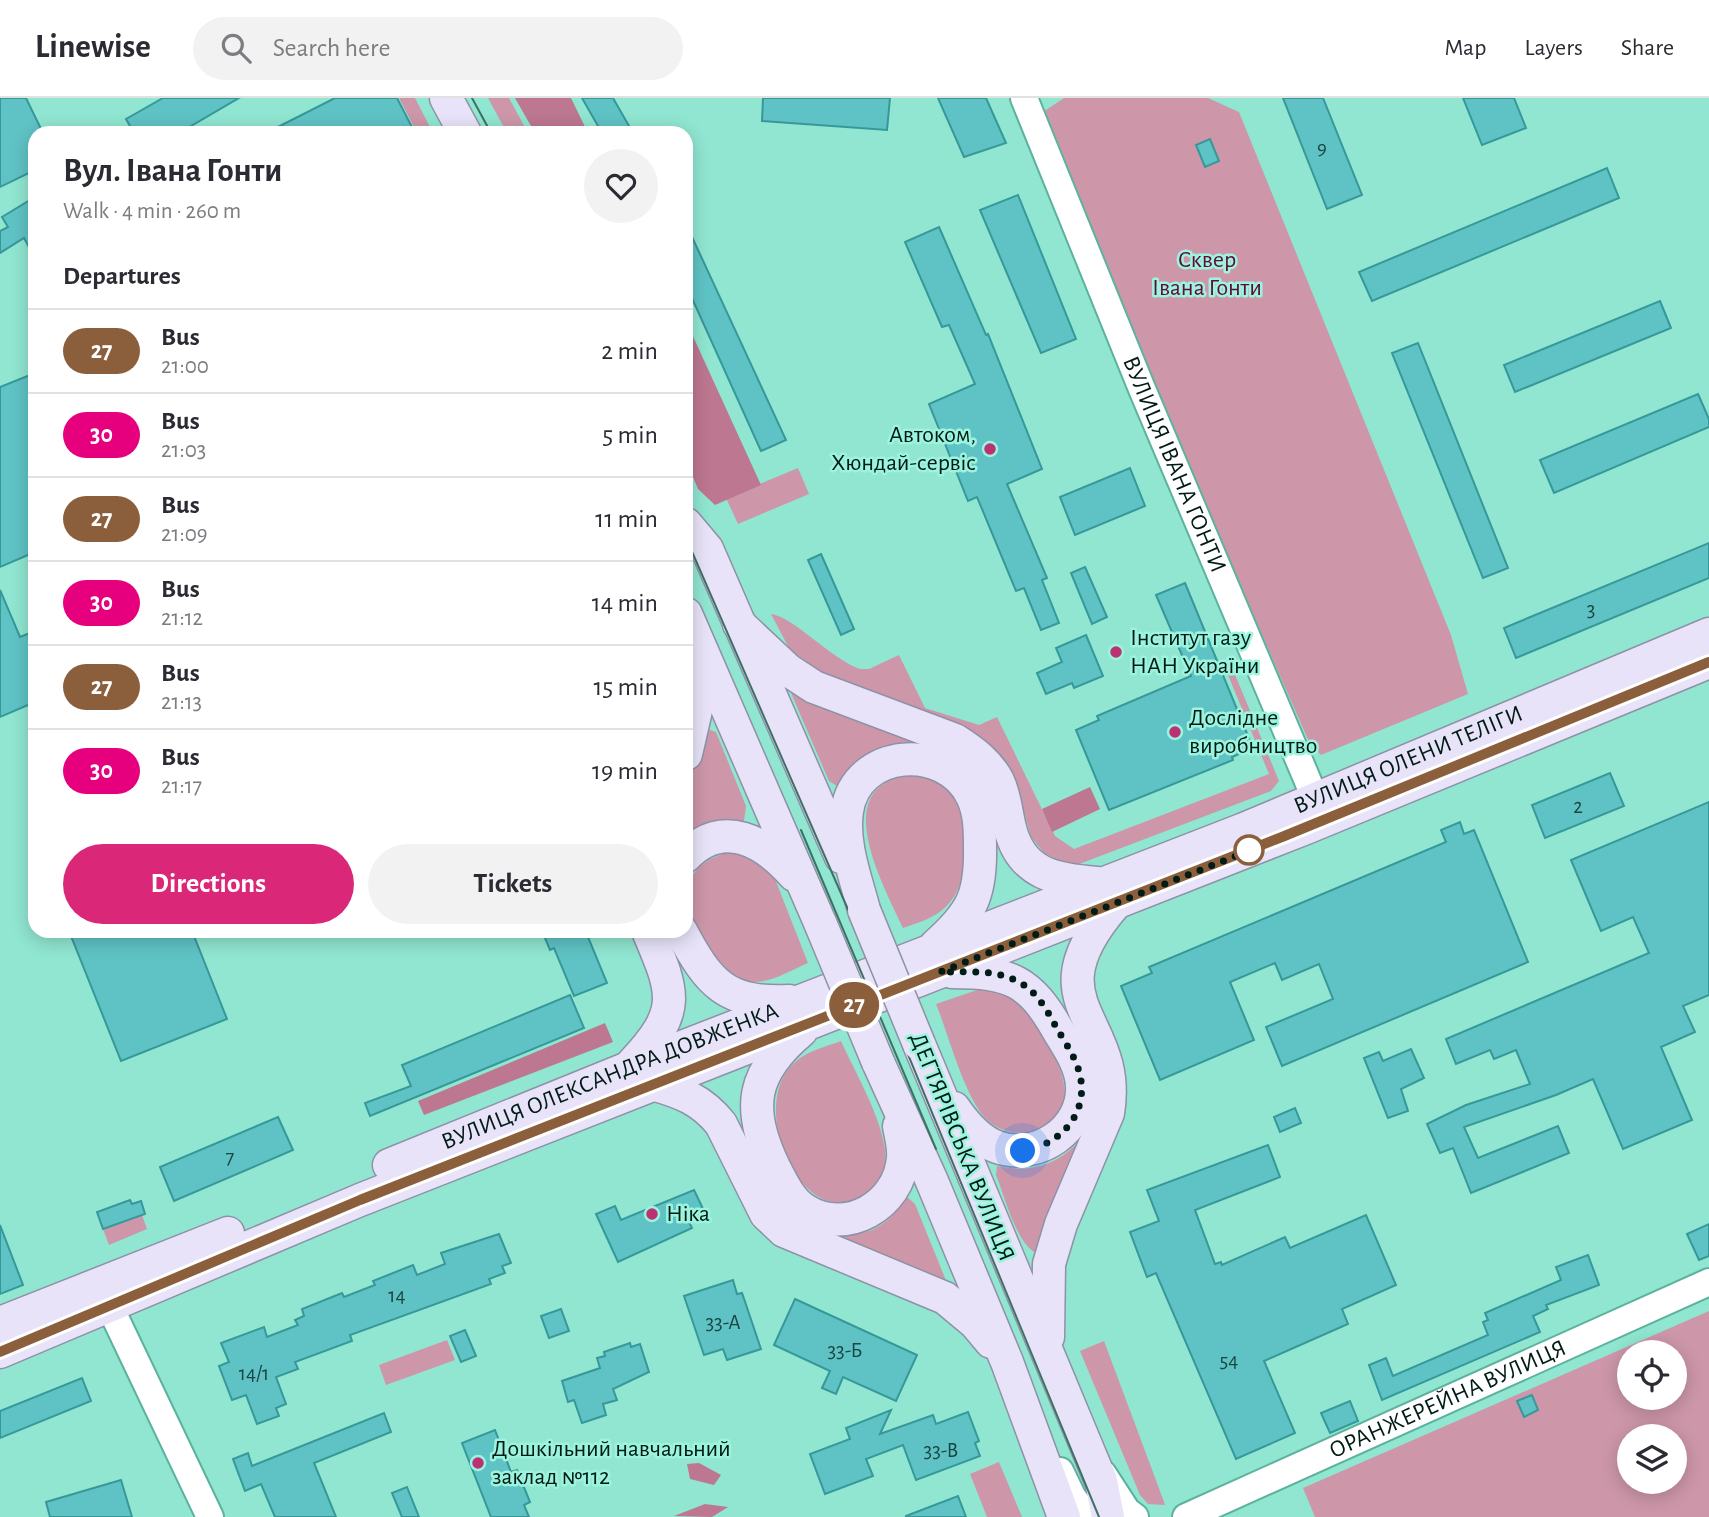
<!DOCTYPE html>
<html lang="en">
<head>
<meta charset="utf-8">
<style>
  body { margin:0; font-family:"Alegreya Sans",sans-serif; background:#f2f2f3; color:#2b2b33; height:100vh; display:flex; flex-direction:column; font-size:26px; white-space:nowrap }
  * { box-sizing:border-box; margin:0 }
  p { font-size:23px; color:#7c7c81 }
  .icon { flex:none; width:38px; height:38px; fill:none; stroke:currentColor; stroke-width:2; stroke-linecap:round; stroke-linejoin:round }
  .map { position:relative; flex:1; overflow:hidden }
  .sheet { position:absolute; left:28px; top:28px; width:665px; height:812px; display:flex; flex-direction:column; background:#fff; border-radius:21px; box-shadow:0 4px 18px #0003 }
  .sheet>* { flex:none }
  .badge { padding:0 14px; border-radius:23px; font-size:24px; line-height:46px }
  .buttons { position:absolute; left:1617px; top:1242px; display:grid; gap:14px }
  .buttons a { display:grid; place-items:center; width:70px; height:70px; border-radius:50%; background:#fff; box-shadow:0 4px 18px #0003; font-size:35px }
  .you { position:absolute; width:35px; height:35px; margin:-18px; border:5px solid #fff; border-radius:50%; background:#1a73e8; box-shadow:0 0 0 10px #1a73e833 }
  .map>.badge { position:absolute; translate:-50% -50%; box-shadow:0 0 0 4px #fff }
  h2 { padding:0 35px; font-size:26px; line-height:63px }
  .round { display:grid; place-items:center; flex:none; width:74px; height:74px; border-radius:37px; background:#f2f2f3 }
  .summary { display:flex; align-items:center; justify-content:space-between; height:119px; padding:0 35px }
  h1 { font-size:33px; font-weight:700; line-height:52px }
  .action { display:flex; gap:14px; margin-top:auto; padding:14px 35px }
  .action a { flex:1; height:80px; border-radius:42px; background:#db2777; color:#fff; font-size:28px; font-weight:700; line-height:80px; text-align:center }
  .action a+a { background:#f2f2f3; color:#2b2b33 }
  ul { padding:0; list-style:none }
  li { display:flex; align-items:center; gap:21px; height:84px; padding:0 35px; border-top:2px solid #e1e1e2 }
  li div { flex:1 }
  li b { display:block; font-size:26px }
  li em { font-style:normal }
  li .badge { min-width:77px; font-weight:700; text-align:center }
  header { display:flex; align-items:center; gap:42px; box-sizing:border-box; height:98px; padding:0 35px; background:#fff; border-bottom:2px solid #e1e1e2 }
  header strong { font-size:33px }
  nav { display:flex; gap:38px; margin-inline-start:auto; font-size:24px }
  .search { width:490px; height:63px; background:#f2f2f3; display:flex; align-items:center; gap:18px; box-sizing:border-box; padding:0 24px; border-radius:38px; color:#7c7c81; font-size:26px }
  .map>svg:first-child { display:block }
  .green { fill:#cd97a9; fill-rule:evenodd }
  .forest { fill:#bd7790 }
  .building { fill:#5fc3c5; stroke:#369899; stroke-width:2 }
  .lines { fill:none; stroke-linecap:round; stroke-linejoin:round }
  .minor-casing { stroke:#5cb29e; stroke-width:30 }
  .major-casing { stroke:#8d92a6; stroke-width:35 }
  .minor { stroke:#fff; stroke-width:26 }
  .major { stroke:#e8e3f8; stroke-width:32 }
  .tram { stroke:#3d7165; stroke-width:2 }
  .major-bridge-casing { stroke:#8d92a6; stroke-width:35; stroke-linecap:butt }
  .major-bridge { stroke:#e8e3f8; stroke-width:32 }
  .line-casing { stroke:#fff; stroke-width:16 }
  .line { stroke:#8b5e3c; stroke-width:10 }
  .walk { stroke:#011c16; stroke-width:7; stroke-dasharray:0 12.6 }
  .poi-dot { fill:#ba3271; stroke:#9df4de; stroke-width:2.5 }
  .stop-dot { fill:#fff; stroke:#8b5e3c; stroke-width:3.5 }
  .labels { text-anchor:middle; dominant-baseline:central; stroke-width:5; stroke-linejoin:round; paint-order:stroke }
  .number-label { font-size:21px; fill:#184642 }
  .park-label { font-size:24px; fill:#610a36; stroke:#9df4de }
  .poi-label { font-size:24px; fill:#011c16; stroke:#9df4de; text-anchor:start }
  .street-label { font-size:24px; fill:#011c16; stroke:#9df4de }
</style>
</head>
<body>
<header>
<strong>Linewise</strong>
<div class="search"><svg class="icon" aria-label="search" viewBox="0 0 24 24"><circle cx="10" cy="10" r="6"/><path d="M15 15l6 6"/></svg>Search here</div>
<nav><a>Map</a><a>Layers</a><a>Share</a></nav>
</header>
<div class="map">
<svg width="1709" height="1419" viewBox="0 0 1709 1419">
  <rect width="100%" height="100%" fill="#90e6d1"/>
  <g class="green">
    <path d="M399,0H415L433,35H417Z"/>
    <path d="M488,0H509L528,35H507Z"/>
    <path d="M1064,0H1208L1239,14L1451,537L1468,596L1321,657L1310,646L1148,278L1040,16Z"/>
    <path d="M798,370L809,396L738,426L726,400Z"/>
    <path d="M771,516C794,519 831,561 860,571H869L899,557L925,610L979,627L997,619L1055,738L1074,751L1269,676L1228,577L1234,574L1279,683L1271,693L1074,768L1045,756L1031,739L1015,682L1004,661L988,645L951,625L828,578L790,552Z"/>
    <path d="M793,590L932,646C887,640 863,651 837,688L829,683L791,595Z"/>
    <path d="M707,631L716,634L746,708L744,723H714L686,735V689Z"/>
    <path d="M920,677C933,680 944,685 952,696C968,719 969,778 953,800C940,819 923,823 903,830C882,784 823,679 920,677Z"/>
    <path d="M736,754L766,768L775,781L808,865C791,872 771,885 752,884C723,883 687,828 686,800C685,773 712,755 736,754Z"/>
    <path d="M980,891C989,891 998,891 1006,896C1030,909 1070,972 1064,1000C1057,1040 1003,1046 981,1015C961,987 949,938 936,906Z"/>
    <path d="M841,943C855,974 881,1018 885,1052C887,1067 882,1081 871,1091C807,1148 745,1011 793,966C806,953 825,949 841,943Z"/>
    <path d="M1080,1042L1040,1157C1017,1150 1005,1099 996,1077L997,1068C1030,1075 1057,1068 1080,1042Z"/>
    <path d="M907,1099L915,1106L947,1185L830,1138C869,1138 884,1132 907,1099Z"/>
    <path d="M142,1117L147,1131L109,1147L103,1131Z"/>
    <path d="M1709,1213V1419H1315L1303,1390ZM1629,1255H1675V1300H1629ZM1629,1339H1675V1384H1629Z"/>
    <path d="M447,1242L455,1262L386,1287L379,1267Z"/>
    <path d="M1104,1243L1163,1401L1165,1407L1148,1406L1140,1397L1080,1253Z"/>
    <path d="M999,1364L1022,1419H987L970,1376Z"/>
  </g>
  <g class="forest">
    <path d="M515,0H571L588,35H535Z"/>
    <path d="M686,223L761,387L715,407L698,391L686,362Z"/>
    <path d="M1090,689L1100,711L1052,734L1042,711Z"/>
    <path d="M605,925L613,944L424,1017L418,1003Z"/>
    <path d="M699,1365L721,1377L714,1387L690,1381L687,1366Z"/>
    <path d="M705,1406L728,1409L712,1419L674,1418Z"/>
  </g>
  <g class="building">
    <path d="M0,0H26L43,35H35V72L0,89Z"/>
    <path d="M163,0H239L179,35H134L126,21Z"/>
    <path d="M335,0H397L415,35H266Z"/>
    <path d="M582,0H613L633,35H602Z"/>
    <path d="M763,0H890L887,32L762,23Z"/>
    <path d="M938,0H986L1006,45L964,59Z"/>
    <path d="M1283,0H1323L1362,97L1327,111Z"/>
    <path d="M1463,0H1514L1526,30L1482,47Z"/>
    <path d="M1210,41L1219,63L1205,69L1196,47Z"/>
    <path d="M1607,70L1619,100L1372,203L1359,174Z"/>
    <path d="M1018,97L1076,241L1041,255L980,112Z"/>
    <path d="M35,99V160L24,140L0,155V133L8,129L2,119Z"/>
    <path d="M686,126L786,342L761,353L686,187Z"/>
    <path d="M939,129L986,237L988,236L1042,371L1007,386L1047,480L1042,482L1059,525L1041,532L1024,490L1016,493L977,399L968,403L929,306L975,286L949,227L942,229L905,144Z"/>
    <path d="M1660,203L1671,230L1515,294L1504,267Z"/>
    <path d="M1418,245L1508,470L1483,480L1392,255Z"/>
    <path d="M35,275V454L0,469V289Z"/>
    <path d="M1698,296L1709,321V329L1554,395L1540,362Z"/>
    <path d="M1130,370L1145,408L1075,437L1060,399Z"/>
    <path d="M1709,445V480L1516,560L1504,530Z"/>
    <path d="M821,456L854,531L841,537L808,462Z"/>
    <path d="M1085,469L1107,519L1092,526L1071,475Z"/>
    <path d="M1185,485L1253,650L1232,659L1233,662L1109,712L1076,632L1099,622L1097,618L1191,578L1156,497Z"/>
    <path d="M0,492L20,539L35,533V604L0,619Z"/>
    <path d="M1086,537L1103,578L1074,590L1072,585L1046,596L1037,575L1062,564L1056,550Z"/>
    <path d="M1610,675L1624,708L1545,740L1532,707Z"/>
    <path d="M1709,704V897L1683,908L1695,934L1661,949L1692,1022L1623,1051L1593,981L1556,997L1464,1029L1478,1060L1558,1028L1569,1055L1471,1095L1453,1050L1440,1055L1427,1026L1466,1007L1530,986L1516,952L1494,961L1490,952L1456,966L1446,941L1649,855L1633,819L1601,833L1571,762Z"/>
    <path d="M1460,724L1464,736L1474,732L1528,864L1282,968L1266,929L1333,901L1319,866L1282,882L1275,865L1230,884L1254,942L1160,982L1121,888L1152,875L1149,869L1446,744L1441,732Z"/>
    <path d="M69,833H192L227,921L121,963Z"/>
    <path d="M542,833H572L575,839L586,834L607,885L574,898L554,850L550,852Z"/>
    <path d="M570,897L584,930L370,1018L365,1005L411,988L402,967Z"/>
    <path d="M1411,951L1424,980L1401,991L1408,1013L1388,1020L1364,960L1379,954L1383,963Z"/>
    <path d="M1295,1010L1301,1025L1280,1034L1274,1019Z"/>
    <path d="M278,1019L293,1052L174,1103L160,1069Z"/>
    <path d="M1268,1047L1280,1079L1195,1112L1215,1166L1221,1164L1222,1167L1285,1139L1290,1150L1366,1117L1396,1187L1342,1211L1348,1226L1264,1263L1295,1335L1236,1361L1156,1175L1147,1179L1130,1134L1159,1123L1147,1092Z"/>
    <path d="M694,1092L706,1117L689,1124L692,1130L618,1164L596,1116L615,1108L621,1122Z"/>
    <path d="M130,1102L132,1106L141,1103L145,1116L103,1131L97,1114Z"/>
    <path d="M1709,1126V1158L1699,1162L1687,1136Z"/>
    <path d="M0,1127L23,1187L0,1196Z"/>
    <path d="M499,1136L511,1165L502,1168L505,1175L489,1181L491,1186L350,1237L352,1243L295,1264L298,1271L276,1279L286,1306L276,1310L279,1318L257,1326L246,1297L232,1302L219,1268L229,1264L221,1245L264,1229L267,1239L298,1227L295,1222L304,1218L302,1211L342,1195L344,1199L375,1187L373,1183L413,1167L417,1177L445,1166L441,1155Z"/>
    <path d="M1588,1157L1599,1187L1546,1207L1548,1211L1533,1218L1540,1234L1382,1302L1369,1267L1386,1260L1393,1278L1488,1237L1483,1224L1488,1222L1485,1215L1561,1182L1556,1169Z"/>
    <path d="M733,1182L737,1196L742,1195L761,1251L727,1262L723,1251L704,1257L684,1198Z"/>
    <path d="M795,1201L917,1257L896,1303L843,1279L836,1296L822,1290L830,1273L774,1247Z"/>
    <path d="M561,1211L569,1233L549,1240L541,1218Z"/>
    <path d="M465,1232L476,1258L461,1264L450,1238Z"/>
    <path d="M630,1245L631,1249L640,1246L649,1274L613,1291L617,1302L603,1306L606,1317L582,1325L574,1302L568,1304L562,1283L600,1270L597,1260L605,1258L604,1254Z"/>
    <path d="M82,1280L91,1303L0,1340V1313Z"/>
    <path d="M1532,1297L1538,1312L1524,1319L1517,1303Z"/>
    <path d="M1350,1303L1358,1323L1330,1335L1321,1315Z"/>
    <path d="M891,1312L880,1336L933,1317L936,1326L968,1314L979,1343L975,1345L980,1358L916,1382L903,1347L866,1361L873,1378L825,1396L810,1356L850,1341L846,1330Z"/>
    <path d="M384,1315L391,1334L314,1365L336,1419H275L261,1386L245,1393L233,1361L248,1355L252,1368Z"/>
    <path d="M495,1332L511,1374L517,1372L530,1404L524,1407L529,1419H491L462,1345Z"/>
    <path d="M121,1382L132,1419H50L46,1404Z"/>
    <path d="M407,1389L419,1419H402L392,1395Z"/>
    <path d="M958,1398L966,1419H906V1418Z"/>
  </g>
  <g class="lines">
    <g class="minor-casing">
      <g id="minor">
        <path id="s1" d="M1024,0L1142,291L1307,681L1315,701L1313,721"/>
        <path d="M110,1209L210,1419"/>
        <path d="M1060,1373L1072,1398L1087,1419"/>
        <path d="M1103,1376L1127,1413L1135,1419"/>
        <path id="s2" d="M1186,1419L1709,1184"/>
      </g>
    </g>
    <g class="major-casing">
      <g id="major">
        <path d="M446,0L465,35"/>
        <path d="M686,426L707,451L841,759"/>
        <path d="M686,516L821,827"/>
        <path d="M739,526L788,572L814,589L955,642C972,653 988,664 998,683C1005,697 1006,714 1010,730C1021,777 1057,782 1097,785"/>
        <path d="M686,656L699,599V560"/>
        <path d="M686,758C723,719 765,744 794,777"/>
        <path d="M864,812C856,781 842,745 847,713C856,650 946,644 972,698C980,714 980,733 980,750C981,798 971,816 936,847"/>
        <path d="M681,833C709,886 726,906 789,903"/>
        <path d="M952,874C1010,874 1030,882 1059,934C1069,950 1081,968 1082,988C1084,1032 1037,1063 997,1049C978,1042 965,1026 954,1010"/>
        <path d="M801,933C751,975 746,1011 774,1069C782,1084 790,1103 805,1112C846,1138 899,1108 903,1060C904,1050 901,1039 899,1028"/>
        <path d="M919,946L1101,1383L1108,1419"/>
        <path d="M878,964L931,1081L1007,1264L1064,1419"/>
        <path d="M632,966C682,913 675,896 648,833"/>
        <path d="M652,986C681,994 702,1002 721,1026L766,1116L784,1133L945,1200L975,1225L991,1244"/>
        <path id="s3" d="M389,1067L628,970L1244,731L1709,536"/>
        <path d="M0,1225L228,1135"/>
        <path d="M1048,1239L1049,1166L1061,1126L1108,1015C1124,919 1027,908 1115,806"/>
        <path d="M0,1254L360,1102L1306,730L1709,564"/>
      </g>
    </g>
    <use href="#minor" class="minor"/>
    <use href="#major" class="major"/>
    <g class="tram">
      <path d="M472,0L491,35"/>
      <path d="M686,440L850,816L1099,1419"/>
      <path d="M801,732L936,1051"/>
    </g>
    <g class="major-bridge-casing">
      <g id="major-bridge">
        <path d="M864,812L919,946"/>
        <path d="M821,827L878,964"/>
      </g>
    </g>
    <use href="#major-bridge" class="major-bridge"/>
  </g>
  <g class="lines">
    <g class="line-casing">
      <path id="line" d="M0,1254L360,1102L1282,739L1709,564"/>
    </g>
    <use href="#line" class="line"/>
    <path class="walk" d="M1023,1053C1059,1047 1089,1017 1080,977C1076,960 1065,944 1056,929C1047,912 1037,894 1019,884C995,871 966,874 940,874L1259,749L1249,752"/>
  </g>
  <g class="poi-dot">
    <circle cx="990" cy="351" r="7"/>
    <circle cx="1116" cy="554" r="7"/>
    <circle cx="1175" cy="634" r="7"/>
    <circle cx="652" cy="1116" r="7"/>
    <circle cx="478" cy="1365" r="7"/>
  </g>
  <circle class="stop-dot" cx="1249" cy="752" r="14"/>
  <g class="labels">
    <g class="number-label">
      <text x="1322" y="49">9</text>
      <text x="1591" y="511">3</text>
      <text x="1578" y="708">2</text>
      <text x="230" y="1059">7</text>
      <text x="397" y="1197">14</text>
      <text x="723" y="1224">33-А</text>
      <text x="845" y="1252">33-Б</text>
      <text x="1229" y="1262">54</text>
      <text x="254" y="1275">14/1</text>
      <text x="941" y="1352">33-В</text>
    </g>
    <g class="park-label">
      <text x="1207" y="162">Сквер<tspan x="1207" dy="28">Івана Гонти</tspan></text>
    </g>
    <g class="poi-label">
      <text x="976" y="337" text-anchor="end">Автоком,<tspan x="976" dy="28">Хюндай-сервіс</tspan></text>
      <text x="1130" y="540">Інститут газу<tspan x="1130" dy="28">НАН України</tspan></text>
      <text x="1189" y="620">Дослідне<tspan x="1189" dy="28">виробництво</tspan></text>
      <text x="666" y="1116">Ніка</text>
      <text x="492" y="1351">Дошкільний навчальний<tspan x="492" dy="28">заклад №112</tspan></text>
    </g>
    <g class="street-label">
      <text stroke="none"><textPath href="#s1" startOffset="396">ВУЛИЦЯ ІВАНА ГОНТИ</textPath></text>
      <text stroke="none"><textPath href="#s3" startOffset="1097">ВУЛИЦЯ ОЛЕНИ ТЕЛІГИ</textPath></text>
      <text stroke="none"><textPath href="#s3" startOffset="238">ВУЛИЦЯ ОЛЕКСАНДРА ДОВЖЕНКА</textPath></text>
      <text transform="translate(962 1049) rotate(68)">ДЕГТЯРІВСЬКА ВУЛИЦЯ</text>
      <text stroke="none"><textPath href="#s2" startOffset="287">ОРАНЖЕРЕЙНА ВУЛИЦЯ</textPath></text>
    </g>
  </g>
</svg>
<div class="buttons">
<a><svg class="icon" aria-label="locate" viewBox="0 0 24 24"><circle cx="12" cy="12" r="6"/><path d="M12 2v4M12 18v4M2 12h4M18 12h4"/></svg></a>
<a><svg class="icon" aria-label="layers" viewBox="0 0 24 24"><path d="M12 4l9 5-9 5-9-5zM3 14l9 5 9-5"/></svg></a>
</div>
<div class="you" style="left:1023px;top:1053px"></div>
<b class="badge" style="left:854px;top:907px;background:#8b5e3c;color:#fff">27</b>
<section class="sheet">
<div class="summary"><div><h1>Вул. Івана Гонти</h1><p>Walk · 4 min · 260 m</p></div><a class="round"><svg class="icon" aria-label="heart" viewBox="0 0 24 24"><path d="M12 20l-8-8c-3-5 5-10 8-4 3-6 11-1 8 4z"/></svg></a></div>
<h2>Departures</h2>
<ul>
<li><span class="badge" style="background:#8b5e3c;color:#fff">27</span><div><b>Bus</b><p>21:00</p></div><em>2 min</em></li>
<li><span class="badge" style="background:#e6007e;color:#fff">30</span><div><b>Bus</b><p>21:03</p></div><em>5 min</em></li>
<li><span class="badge" style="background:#8b5e3c;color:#fff">27</span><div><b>Bus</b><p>21:09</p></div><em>11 min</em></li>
<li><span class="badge" style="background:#e6007e;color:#fff">30</span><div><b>Bus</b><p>21:12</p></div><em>14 min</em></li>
<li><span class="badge" style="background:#8b5e3c;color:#fff">27</span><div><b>Bus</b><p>21:13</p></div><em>15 min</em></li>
<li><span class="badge" style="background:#e6007e;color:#fff">30</span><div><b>Bus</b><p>21:17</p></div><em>19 min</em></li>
</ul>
<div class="action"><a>Directions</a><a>Tickets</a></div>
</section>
</div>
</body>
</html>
